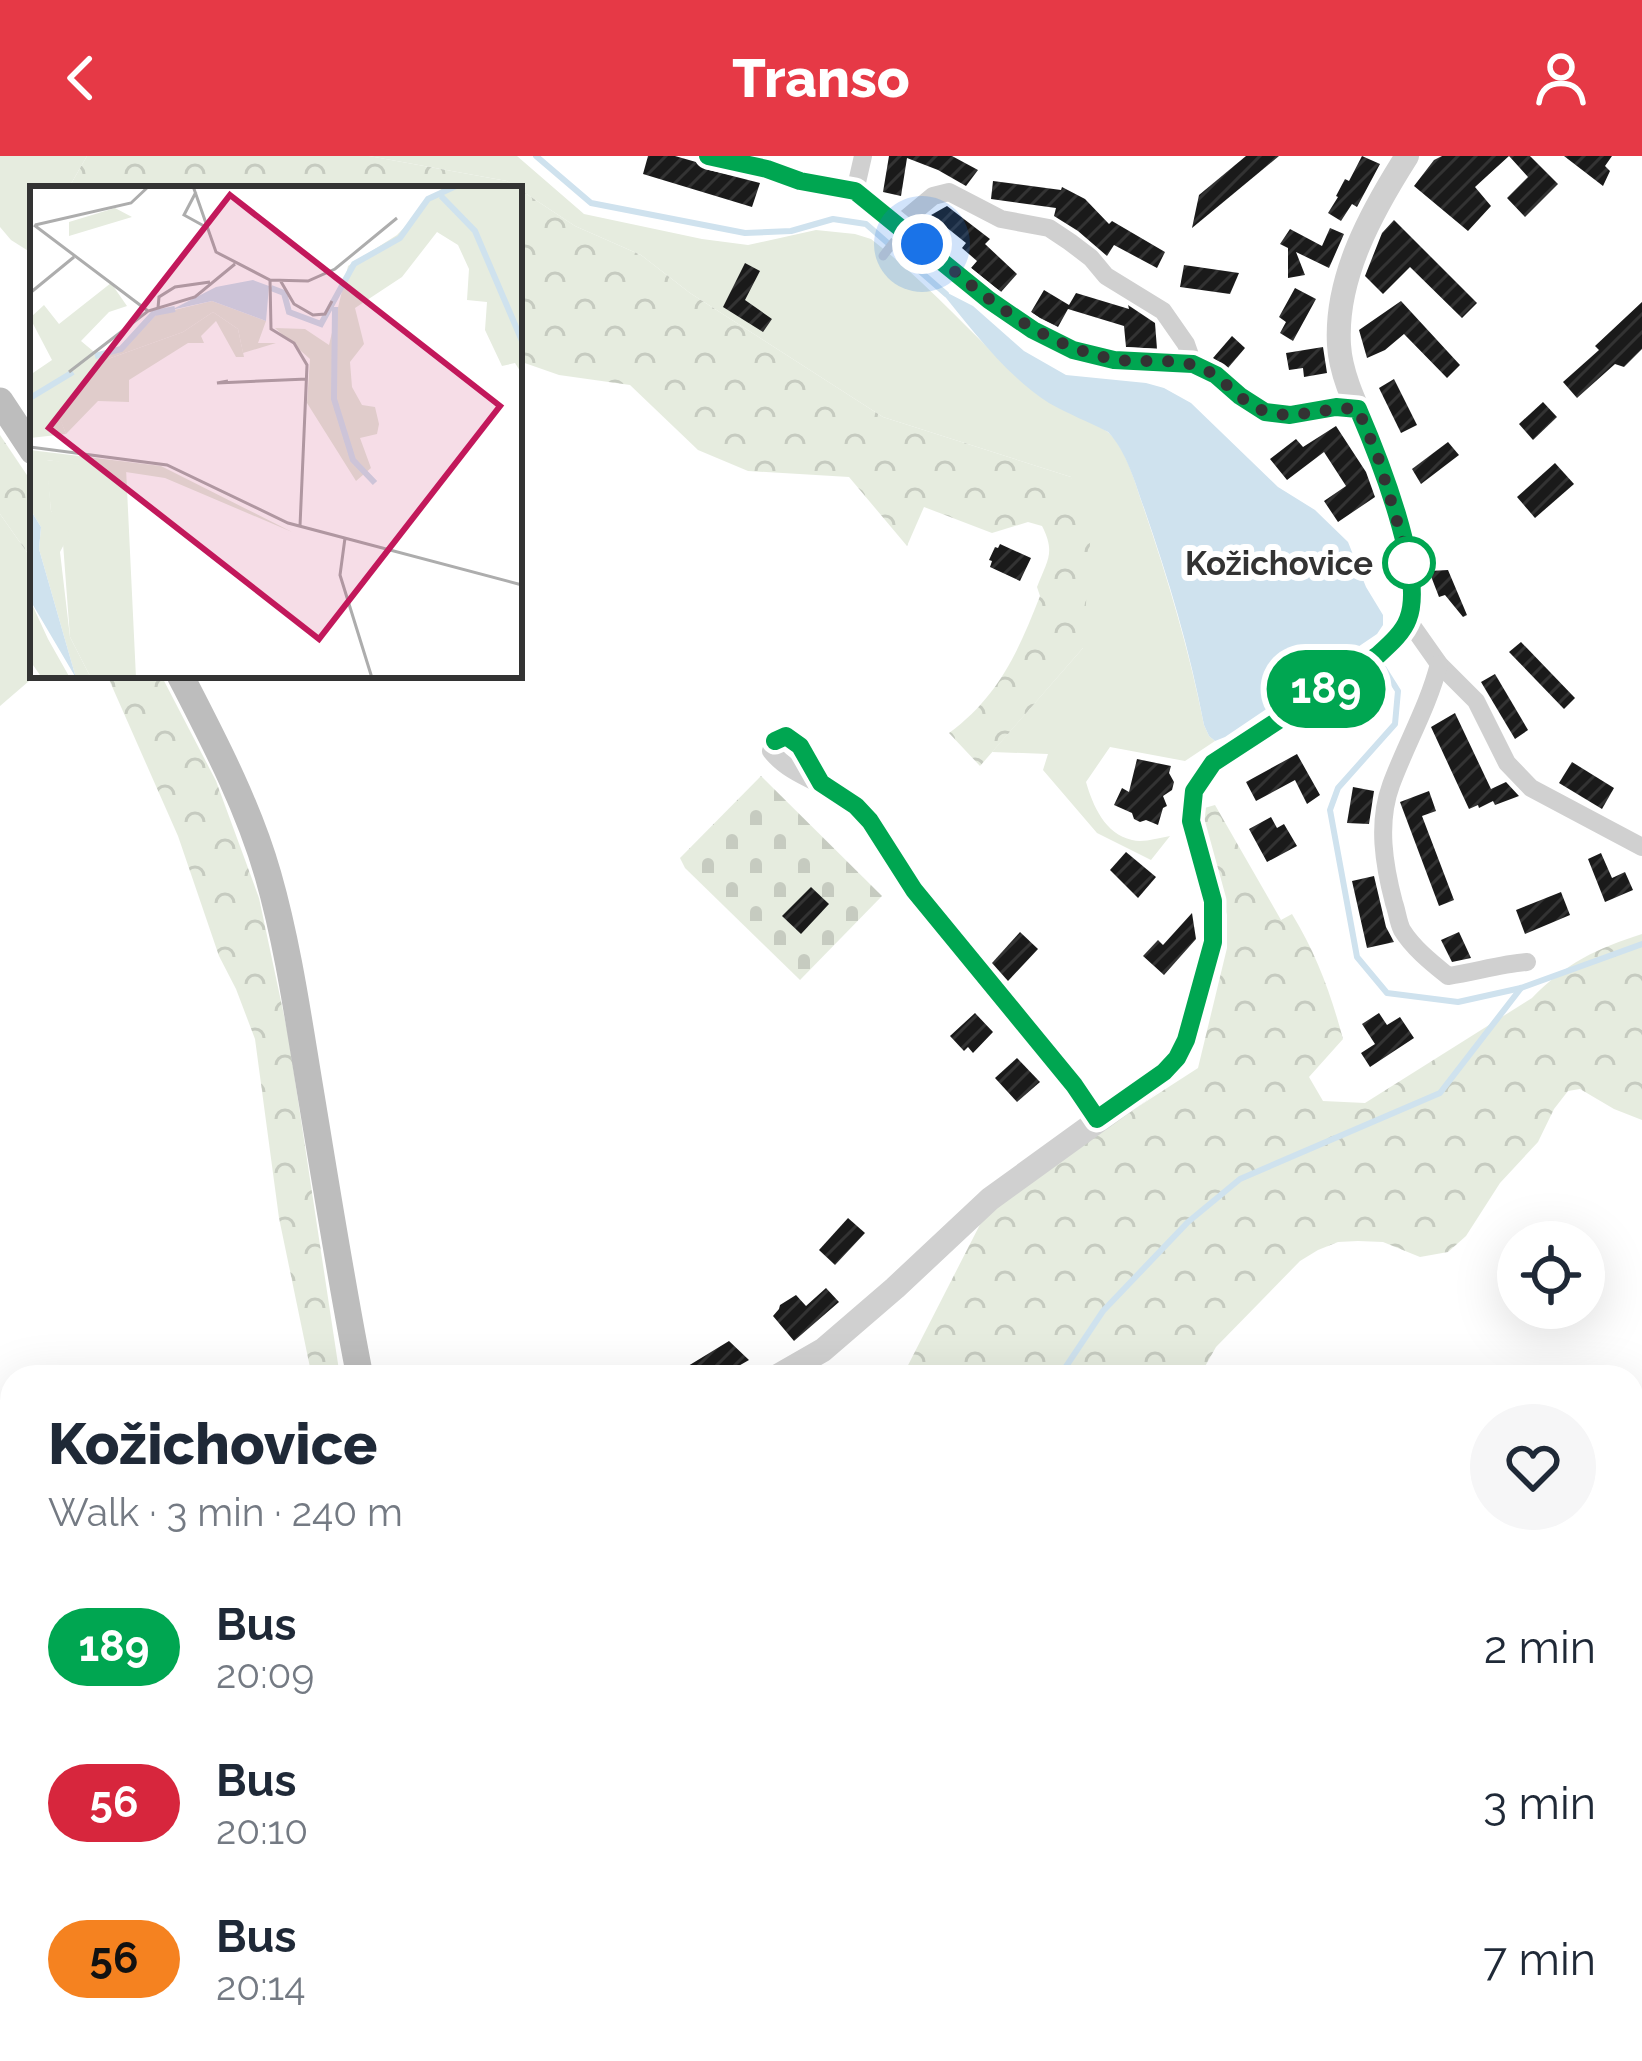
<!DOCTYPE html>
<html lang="en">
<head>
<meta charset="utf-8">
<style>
  body { margin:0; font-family:Raleway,sans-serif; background:#f6f6f7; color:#1f2937; height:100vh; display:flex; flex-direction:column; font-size:45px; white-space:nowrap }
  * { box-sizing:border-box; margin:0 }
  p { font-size:39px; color:#747a83 }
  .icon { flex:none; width:66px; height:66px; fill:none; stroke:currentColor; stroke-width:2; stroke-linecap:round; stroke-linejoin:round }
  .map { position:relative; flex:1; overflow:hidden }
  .sheet { position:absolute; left:0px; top:1209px; width:1644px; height:696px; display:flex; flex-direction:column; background:#fff; border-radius:36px 36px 0 0; box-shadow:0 12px 48px #0002 }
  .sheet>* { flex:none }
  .badge { padding:0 24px; border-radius:39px; font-size:42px; line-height:78px }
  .fabs { position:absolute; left:1497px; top:1065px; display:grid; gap:24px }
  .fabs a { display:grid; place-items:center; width:108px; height:108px; border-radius:50%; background:#fff; box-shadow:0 12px 48px #0002; font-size:60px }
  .you { position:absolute; width:60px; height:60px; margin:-30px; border:9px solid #fff; border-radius:50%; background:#1a73e8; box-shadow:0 0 0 18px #1a73e833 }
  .map>.badge { position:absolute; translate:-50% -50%; box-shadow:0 0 0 6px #fff }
  .round { display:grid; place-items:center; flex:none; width:126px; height:126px; border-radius:63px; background:#f6f6f7 }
  .overview { display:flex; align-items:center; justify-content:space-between; height:204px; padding:0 48px }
  h1 { font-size:57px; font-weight:800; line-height:90px }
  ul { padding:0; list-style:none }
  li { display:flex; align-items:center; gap:36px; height:156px; padding:0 48px }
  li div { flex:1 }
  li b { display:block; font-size:45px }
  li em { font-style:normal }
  li .badge { min-width:132px; font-weight:700; text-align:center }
  header { display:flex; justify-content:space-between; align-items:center; height:156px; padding:0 48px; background:#e63946; color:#fff; font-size:54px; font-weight:800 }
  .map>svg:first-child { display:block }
  .green { fill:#e6ecdf }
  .forest { fill:url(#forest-crowns) }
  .cemetery { fill:url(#cemetery-stones) }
  .water { fill:#cfe2ee }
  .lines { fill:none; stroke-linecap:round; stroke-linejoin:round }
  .stream { stroke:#cfe2ee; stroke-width:6 }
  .building { fill:url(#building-hatch) }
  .service { stroke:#d0d0d0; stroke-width:9 }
  .minor { stroke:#d0d0d0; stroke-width:18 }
  .tertiary { stroke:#d0d0d0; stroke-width:24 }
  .secondary { stroke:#bdbdbd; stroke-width:27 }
  .line-casing { stroke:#fff; stroke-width:27 }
  .line { stroke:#00a651; stroke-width:18 }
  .walk { stroke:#333; stroke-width:12; stroke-dasharray:0 21.6 }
  .stop-dot { fill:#fff; stroke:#00a651; stroke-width:6 }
  .labels { text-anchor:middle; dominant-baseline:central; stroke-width:12; stroke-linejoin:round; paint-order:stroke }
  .stop-label { font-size:33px; font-weight:bold; fill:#333; stroke:#fff; text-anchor:end }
  .inset-river { fill:none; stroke:#cfe2ee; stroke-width:6 }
  .inset-road { fill:none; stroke:#adadad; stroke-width:3 }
  .view { fill:#c2185b; fill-opacity:0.15; stroke:#c2185b; stroke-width:6 }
  .inset-edge { fill:none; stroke:#333; stroke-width:6 }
</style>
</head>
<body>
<header><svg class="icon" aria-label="back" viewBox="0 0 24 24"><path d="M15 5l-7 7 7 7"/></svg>Transo<svg class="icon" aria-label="person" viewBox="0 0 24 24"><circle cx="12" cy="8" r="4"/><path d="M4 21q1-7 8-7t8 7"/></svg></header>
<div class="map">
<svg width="1642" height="1905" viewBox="0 0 1642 1905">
  <defs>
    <pattern id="forest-crowns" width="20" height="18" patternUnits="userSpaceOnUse" patternTransform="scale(3)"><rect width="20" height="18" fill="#e6ecdf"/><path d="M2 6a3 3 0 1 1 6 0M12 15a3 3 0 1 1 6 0" fill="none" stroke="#c6cbc0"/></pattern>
    <pattern id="cemetery-stones" width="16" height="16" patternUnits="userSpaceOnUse" patternTransform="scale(3)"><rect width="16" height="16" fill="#e6ecdf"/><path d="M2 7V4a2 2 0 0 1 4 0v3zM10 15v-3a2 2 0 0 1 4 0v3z" fill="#c6cbc0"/></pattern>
    <pattern id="building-hatch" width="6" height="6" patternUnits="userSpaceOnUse" patternTransform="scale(3)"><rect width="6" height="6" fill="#1a1a1a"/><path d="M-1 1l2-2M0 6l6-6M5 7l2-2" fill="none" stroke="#333"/></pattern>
  </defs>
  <rect width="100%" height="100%" fill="#fff"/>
  <g class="green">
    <path d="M0,0H87L68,33H33V91L30,96L11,84L0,71Z"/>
    <path d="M369,0H517L584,58L702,83L748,89L816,74L855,78L871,83C932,130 981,190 1040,239C1060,255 1097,264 1112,280C1127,297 1135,326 1142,347C1167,420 1189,493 1204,569L1209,580L1215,585L1185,605L1110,591L1086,626C1093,650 1105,678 1132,684C1143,687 1158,682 1170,680L1151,704L1097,677L1043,614L1048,598L992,596L1083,492L1071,321L883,261L690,137L641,99L575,70L507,25Z"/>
    <path d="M0,358L33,405V519H36L0,550Z"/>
  </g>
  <g class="forest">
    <path d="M87,0H369L507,25L575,70L641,99L690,137L883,261L1071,321L1091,373L1083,492L980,610L949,577C999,540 1018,496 1040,440L1037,431C1047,405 1056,397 1042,370L1028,366L992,377L924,351L907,390L849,321L748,315L698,294L630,229L559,219L519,205V33H68Z"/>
    <path d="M0,279L33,328V405L0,358Z"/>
    <path d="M107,519H161L216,625L259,742L288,878L340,1221H312L279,1062L255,883L236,833L219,800L178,680Z"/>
    <path d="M1215,649L1281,764L1292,758C1316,797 1331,838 1343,883L1309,921L1323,945L1365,947L1532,842C1565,808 1597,792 1642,778V964L1614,953L1580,933L1568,935L1554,953L1538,986L1500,1027L1466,1080L1448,1096L1420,1101L1383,1086L1358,1085L1338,1086L1318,1094L1300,1105L1216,1191L1199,1221H902L992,1045L1198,912L1227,792V759L1194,655Z"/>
  </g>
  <path class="cemetery" d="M761,620L882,740L800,824L685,712L680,702Z"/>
  <path class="water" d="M938,132L973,150L1024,195L1066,219L1146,227L1164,232L1191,247L1278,331L1315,354L1348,386L1366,431L1383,459V469L1377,478L1225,581L1215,585L1209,580L1204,569C1190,495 1169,424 1144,352C1135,327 1127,296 1108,276C1089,266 1068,258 1049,247C1005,219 971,172 938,132Z"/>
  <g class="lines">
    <g class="stream">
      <path d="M536,0L591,47L745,77L791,75L833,63L866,68L946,138"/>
      <path d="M1381,508L1398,535L1395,568L1338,632L1330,654L1357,801L1387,837L1458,846L1521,832L1642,788"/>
      <path d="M1059,1221L1103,1155L1188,1066L1240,1023L1440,937L1521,832"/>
    </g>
  </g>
  <g class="building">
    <path d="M648,0H675L696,6L705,13L760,27L752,51L643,18Z"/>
    <path d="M889,0H952L978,14L966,30L938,14L907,2L901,40L883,36Z"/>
    <path d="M1246,0H1279L1192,72L1199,39Z"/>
    <path d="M1362,0L1380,8L1357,51L1352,48L1341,65L1328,57L1338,41L1336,40L1345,23L1349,25Z"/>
    <path d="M1442,0H1530L1558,28L1525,61L1507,42L1528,21L1509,0L1475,31L1491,50L1468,75L1414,30L1434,4Z"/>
    <path d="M1564,0H1612L1605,10L1610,15L1603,30Z"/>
    <path d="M993,25L1061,34L1062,31L1085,43L1109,68L1112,65L1165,96L1157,112L1114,89L1107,100L1078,75L1054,60L1056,52L991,43Z"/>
    <path d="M947,50L990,83L985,88L1017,118L1001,136L971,112L977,105L962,92L966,87L931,59Z"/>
    <path d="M1394,64L1477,147L1462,162L1410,111L1383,138L1365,120L1382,77Z"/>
    <path d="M1330,72L1344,78L1329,112L1296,96L1305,119L1288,122V92L1280,88L1290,73L1322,90Z"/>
    <path d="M745,107L760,115L745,144L772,163L763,176L723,151Z"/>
    <path d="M1184,109L1239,117L1230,138L1180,131Z"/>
    <path d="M1295,132L1316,143L1293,185L1280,177L1286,166L1279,161Z"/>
    <path d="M1044,134L1069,149L1076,137L1129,153L1128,149L1155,167L1157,193L1126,191L1124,170L1068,153L1058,171L1040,162L1031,156Z"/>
    <path d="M1401,145L1460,209L1447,222L1404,178L1385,194L1367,202L1359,174Z"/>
    <path d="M1642,146V193L1624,211L1615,208L1577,242L1563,226L1599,194L1595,190Z"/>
    <path d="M1232,180L1245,192L1228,212L1213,202Z"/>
    <path d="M1323,191L1327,217L1304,221L1303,212L1289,214L1286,197Z"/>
    <path d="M1394,223L1417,269L1401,277L1379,232Z"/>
    <path d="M1543,246L1557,261L1533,284L1519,268Z"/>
    <path d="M1336,270L1366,316L1375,341L1338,366L1324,345L1346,330L1324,296L1287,324L1270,303L1296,283L1303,291Z"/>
    <path d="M1448,286L1459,299L1421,328L1412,313Z"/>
    <path d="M1555,307L1574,328L1535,362L1517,341Z"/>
    <path d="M1000,388L1031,402L1020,425L990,411L992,405L989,404L995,391L998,392Z"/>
    <path d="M1448,414L1467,459L1463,461L1445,439L1439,441L1429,415Z"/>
    <path d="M1521,486L1575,542L1564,553L1509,496Z"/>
    <path d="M1495,518L1528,574L1515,583L1481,526Z"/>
    <path d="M1455,557L1491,633L1506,626L1519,640L1495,649L1493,645L1479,652L1478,649L1469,653L1431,571Z"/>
    <path d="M1297,598L1320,639L1307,648L1295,624L1256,645L1246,626Z"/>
    <path d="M1137,603L1171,610L1169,617L1174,626L1172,634L1163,640L1167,650L1163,652L1158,669L1146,664L1140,666L1134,663L1132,657L1114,649L1122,632L1129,636Z"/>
    <path d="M1572,606L1614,632L1602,653L1559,627Z"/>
    <path d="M1353,631L1374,635L1369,668L1347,667Z"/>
    <path d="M1429,635L1436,655L1422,660L1454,744L1439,750L1400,646Z"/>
    <path d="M1271,661L1277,672L1284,668L1297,690L1267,706L1249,673Z"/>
    <path d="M1126,696L1156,721L1138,742L1110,714Z"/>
    <path d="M1601,697L1612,722L1625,716L1633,734L1605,746L1588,703Z"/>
    <path d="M1374,720L1386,771L1394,786L1367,792L1352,725Z"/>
    <path d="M811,731L829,748L801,778L782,760Z"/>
    <path d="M1561,736L1570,759L1525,778L1516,754Z"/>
    <path d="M1192,757L1196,783L1164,819L1143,800L1158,784L1163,789Z"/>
    <path d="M1020,776L1038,793L1008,825L992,807Z"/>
    <path d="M1459,776L1471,802L1452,806L1441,784Z"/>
    <path d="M975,857L993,876L973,897L968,891L964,895L950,880Z"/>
    <path d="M1379,857L1387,869L1400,861L1414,882L1370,911L1361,897L1375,888L1362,868Z"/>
    <path d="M1017,902L1040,926L1017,946L995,922Z"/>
    <path d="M848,1062L865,1077L835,1109L819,1094Z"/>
    <path d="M826,1132L839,1146L794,1185L773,1160L779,1153L780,1149L796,1139L806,1150Z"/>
    <path d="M729,1185L749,1204L735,1212L740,1221H670Z"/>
  </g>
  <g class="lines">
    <path class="service" d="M883,100L903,74"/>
    <g class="minor">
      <path d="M708,0L767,13L800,25L855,35L989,144L1033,174L1073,194L1114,204L1193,208L1216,219L1240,240L1265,256L1290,259L1337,251L1358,253"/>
      <path d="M855,35L863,0"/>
      <path d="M897,70L933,40L949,36L1001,63L1049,72L1070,86L1091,102L1106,120L1163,155L1186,188L1193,208"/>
      <path d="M1408,464L1439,508L1476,545L1507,607L1531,632L1642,691"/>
      <path d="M1439,508C1428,551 1406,588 1391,629C1377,667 1384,709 1394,747C1397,755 1398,766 1402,774C1413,792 1432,807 1448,820C1475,816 1501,808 1527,806"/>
      <path d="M821,627L800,590L786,581L775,585L771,595C792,622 831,628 856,650C881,672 895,708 914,734C963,802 1020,865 1074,929L1097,963"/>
      <path d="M268,1905L277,1893"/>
    </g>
    <path class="tertiary" d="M776,1221L823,1194L895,1132L990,1043L1164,917L1177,902L1186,884L1213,786V745L1191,665L1194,635L1213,607L1378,499C1389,489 1402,478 1408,464C1422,431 1390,327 1375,293C1362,261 1341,224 1339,189C1335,121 1372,55 1407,0"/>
    <g class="secondary">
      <path d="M0,245L33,295"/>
      <path d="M180,519C213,583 248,649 268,719C288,789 298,861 310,933C326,1029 341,1125 360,1221"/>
      <path d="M625,1893L631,1905"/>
    </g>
  </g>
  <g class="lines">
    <g class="line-casing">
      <path id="line" d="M708,0L767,13L800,25L855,35L989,144L1033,174L1073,194L1114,204L1193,208L1216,219L1240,240L1265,256L1290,259L1336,251L1358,253C1377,297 1426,418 1408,463C1403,477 1389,489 1378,499L1213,607L1194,635L1191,665L1213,745V786L1186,884L1177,902L1164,916L1097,963L1074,929L914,734L870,665L856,650L821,627L800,590L786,580L775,585"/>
    </g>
    <use href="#line" class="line"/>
    <path class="walk" d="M922,88C978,135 1034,186 1108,202C1134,208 1163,202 1190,208C1221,214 1237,247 1267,256C1296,264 1328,250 1358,253L1378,301L1410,409L1409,407"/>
  </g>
  <circle class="stop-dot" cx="1409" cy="407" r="24"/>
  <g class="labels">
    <g class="stop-label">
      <text x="1373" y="407">Kožichovice</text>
    </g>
  </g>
  <g transform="translate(30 30)">
    <rect width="492" height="492" fill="#fff"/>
    <path d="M85,22L102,31L39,50V36ZM81,97L97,120L79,126L51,155L69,170L92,165L127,128L182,115L236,135L228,157H246L213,167L208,143L183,126L153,146L78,173L25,219L36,248L0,252V189L22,174L0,132L14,119L29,138ZM16,274L96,282L106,492H61L40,451L32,344L21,325Z" fill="#e6ecdf"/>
    <path d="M414,0H492V188L485,177L472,180L455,144L457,116L437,114L439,83L428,59L407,46L372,91L325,122L334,158L320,176L322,201L332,219L345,221L349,238L347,248L330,252L341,282L326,295L277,217L280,173L245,142L275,143L299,159L318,80L367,49ZM183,126L208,143L214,171H206L186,135L171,150L174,157H158L99,194V216L68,215L36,248L24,219L52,194L78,173L153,146ZM0,264L131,280L262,346L135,292L17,274L21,325L40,347L30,366L40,451L61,492H46L9,363L11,341L0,323ZM0,414L18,453L40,492H12L3,479Z" fill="#e6ecdf"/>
    <path d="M223,94L239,100L236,135L182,115L141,124L186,101ZM0,323L11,341L9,363L46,492L0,414Z" fill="#cfe2ee"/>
    <path class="inset-river" d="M411,10L445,45L492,155M241,102L254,107L259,126L291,138L324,78L370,52L398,13L426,0M305,121L304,213L323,274L345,297M65,170L91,163L124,127L145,123M0,212L43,186"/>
    <path class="inset-road" d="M163,0L186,66L240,94L278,95L305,83L367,32M166,6L154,29L174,40M4,39L118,125M5,39L101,17L119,0M240,94L241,143L264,157L277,179L270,340M250,94L264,118L283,129L295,128L302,115M0,107L44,71M128,122L129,111L145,101L180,96M39,186L118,125L165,111L205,78M198,195L187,197L277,193M0,261L137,279L258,337L492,399M315,352L310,389L342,492"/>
    <path class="view" d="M200,9L470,220L289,453L19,242Z"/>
    <rect width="492" height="492" class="inset-edge"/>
  </g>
</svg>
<div class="fabs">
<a><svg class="icon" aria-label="locate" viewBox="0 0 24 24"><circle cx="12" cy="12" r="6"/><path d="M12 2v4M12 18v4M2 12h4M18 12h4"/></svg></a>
</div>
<div class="you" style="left:922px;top:88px"></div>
<b class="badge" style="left:1326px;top:533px;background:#00a651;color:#fff">189</b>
<section class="sheet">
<div class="overview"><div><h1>Kožichovice</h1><p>Walk · 3 min · 240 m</p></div><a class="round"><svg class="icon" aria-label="heart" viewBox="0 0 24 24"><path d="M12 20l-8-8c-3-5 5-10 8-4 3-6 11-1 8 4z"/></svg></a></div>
<ul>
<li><span class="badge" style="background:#00a651;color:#fff">189</span><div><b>Bus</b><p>20:09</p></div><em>2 min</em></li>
<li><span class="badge" style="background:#d7263d;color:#fff">56</span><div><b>Bus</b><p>20:10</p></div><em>3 min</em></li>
<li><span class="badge" style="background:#f58220;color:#111">56</span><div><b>Bus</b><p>20:14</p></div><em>7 min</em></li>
</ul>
</section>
</div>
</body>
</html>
